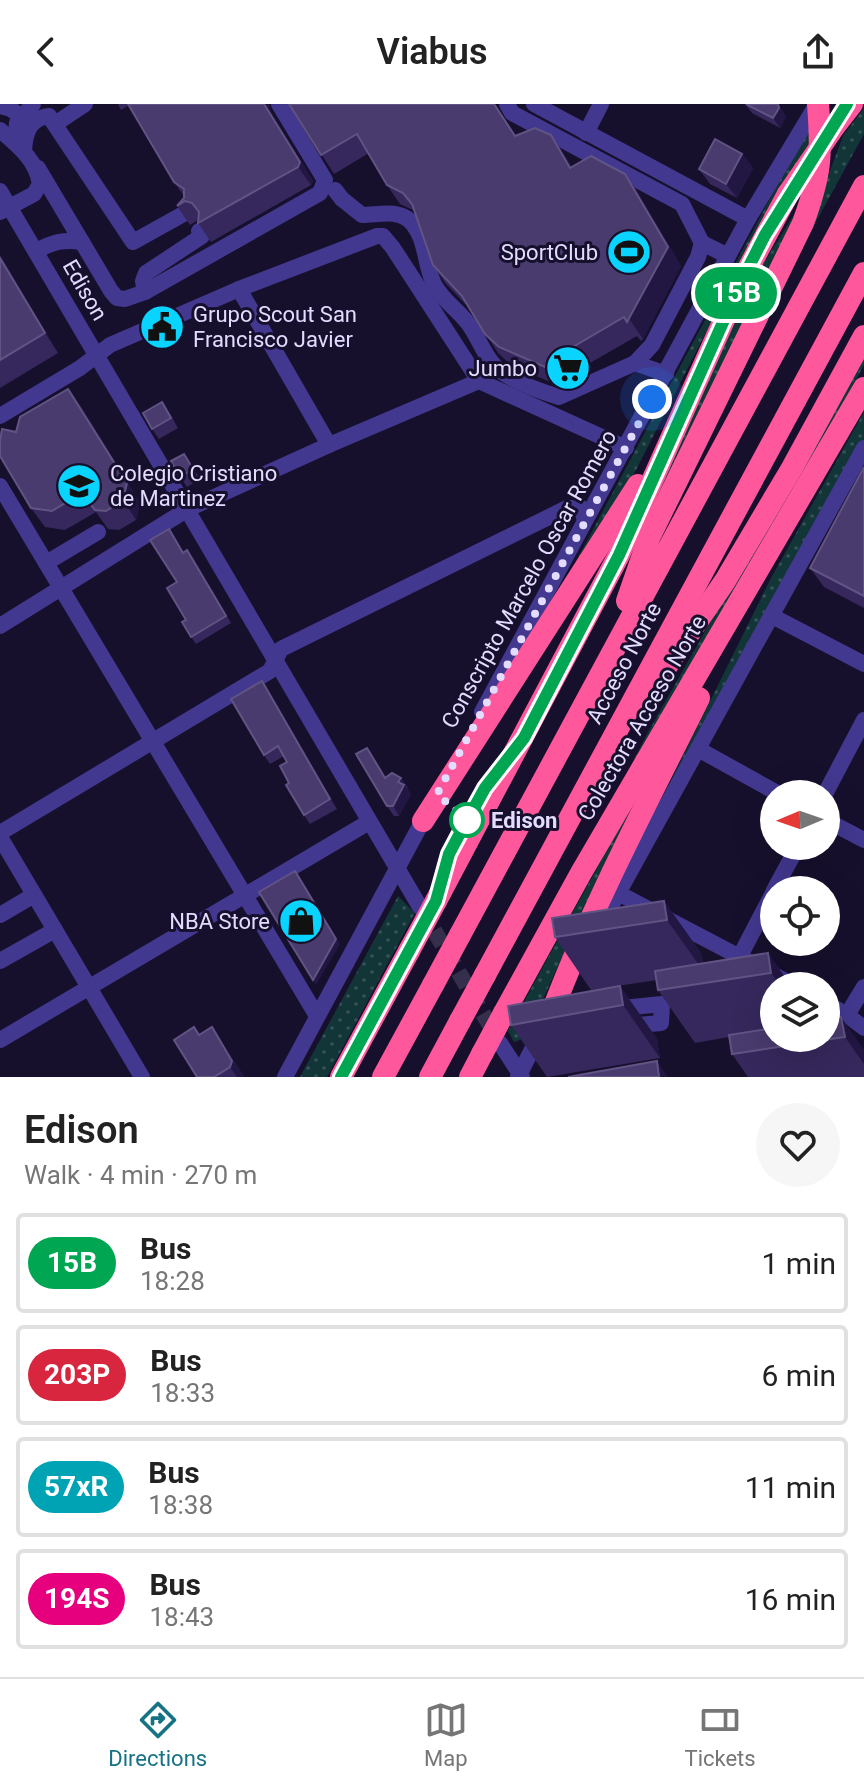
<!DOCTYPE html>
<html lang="en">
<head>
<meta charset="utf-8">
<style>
  body { margin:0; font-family:Roboto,sans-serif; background:#f6f6f6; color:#222; height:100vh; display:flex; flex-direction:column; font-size:30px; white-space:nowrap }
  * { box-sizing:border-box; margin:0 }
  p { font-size:26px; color:#767676 }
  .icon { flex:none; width:44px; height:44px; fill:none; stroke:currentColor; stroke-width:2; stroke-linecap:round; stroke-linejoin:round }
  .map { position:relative; height:973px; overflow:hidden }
  .side { display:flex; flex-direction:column; background:#fff; flex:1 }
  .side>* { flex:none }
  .badge { padding:0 16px; border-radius:26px; font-size:28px; line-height:52px }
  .needle { width:52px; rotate:268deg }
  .tools { position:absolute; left:760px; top:676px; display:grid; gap:16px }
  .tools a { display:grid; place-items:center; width:80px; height:80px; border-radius:50%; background:#fff; box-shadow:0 8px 32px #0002; font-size:40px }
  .you { position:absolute; width:40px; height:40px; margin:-20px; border:6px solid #fff; border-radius:50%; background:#1a73e8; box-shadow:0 0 0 12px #1a73e833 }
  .map>.badge { position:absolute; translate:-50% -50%; box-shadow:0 0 0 4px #fff }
  .round { display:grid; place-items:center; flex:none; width:84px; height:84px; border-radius:42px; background:#f6f6f6 }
  .headline { display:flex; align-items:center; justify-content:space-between; height:136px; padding:0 24px }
  h1 { font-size:38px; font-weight:600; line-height:60px }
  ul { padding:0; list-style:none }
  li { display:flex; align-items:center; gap:24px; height:100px; margin:0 16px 12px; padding:0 8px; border:4px solid #e0e0e0; border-radius:8px }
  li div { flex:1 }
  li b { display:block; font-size:30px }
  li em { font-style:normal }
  li .badge { min-width:88px; font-weight:700; text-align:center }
  header { display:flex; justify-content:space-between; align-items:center; height:104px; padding:0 24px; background:#fff; font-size:36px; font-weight:600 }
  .menu { display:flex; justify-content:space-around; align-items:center; height:112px; border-top:2px solid #e0e0e0; background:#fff; font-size:22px; color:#767676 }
  .menu a { display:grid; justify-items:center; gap:4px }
  .menu .current { color:#167285 }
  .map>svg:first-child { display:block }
  .grass { fill:url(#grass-dots) }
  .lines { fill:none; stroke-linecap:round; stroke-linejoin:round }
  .minor-tunnel { stroke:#362f4c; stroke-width:16; stroke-dasharray:16 8; stroke-linecap:butt }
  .minor { stroke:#42388f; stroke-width:16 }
  .highway { stroke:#ff579b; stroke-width:22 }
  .highway-bridge { stroke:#ff579b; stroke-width:22 }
  .wall { fill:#36285c }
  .shaded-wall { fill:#221642 }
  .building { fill:#493b6e; stroke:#615484; stroke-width:2 }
  .line-casing { stroke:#fff; stroke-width:18 }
  .line { stroke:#00a651; stroke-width:12 }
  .walk { stroke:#e3dcff; stroke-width:8; stroke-dasharray:0 14.4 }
  .stop-dot { fill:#fff; stroke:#00a651; stroke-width:4 }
  .labels { text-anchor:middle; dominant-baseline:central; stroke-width:6; stroke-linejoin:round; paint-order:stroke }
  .poi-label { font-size:22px; fill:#e3dcff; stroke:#17102d; text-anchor:end }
  .street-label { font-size:22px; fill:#e3dcff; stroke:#17102d }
  .stop-label { font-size:22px; font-weight:bold; fill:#e3dcff; stroke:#17102d; text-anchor:start }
</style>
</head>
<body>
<header><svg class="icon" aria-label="back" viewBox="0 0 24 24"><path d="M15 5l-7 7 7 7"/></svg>Viabus<svg class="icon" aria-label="share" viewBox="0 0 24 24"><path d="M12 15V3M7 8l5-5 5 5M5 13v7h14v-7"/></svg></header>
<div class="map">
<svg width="864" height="973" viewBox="0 0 864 973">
  <defs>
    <pattern id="grass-dots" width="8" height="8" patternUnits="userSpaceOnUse" patternTransform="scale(2)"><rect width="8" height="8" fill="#123638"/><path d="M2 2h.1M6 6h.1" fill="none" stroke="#345256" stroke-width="1.8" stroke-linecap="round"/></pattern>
  </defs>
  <rect width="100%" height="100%" fill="#17102d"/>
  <g class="grass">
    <path d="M864,4V30L775,193L820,94L843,32Z"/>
    <path d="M811,18L816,32L750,142L636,366L544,517Z"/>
    <path d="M805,93L625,461L753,176Z"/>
    <path d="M864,247V261L781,412L610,703L648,628Z"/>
    <path d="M864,308V335L799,448L625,769L771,474Z"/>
    <path d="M637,691L525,934L514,938L508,927Z"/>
    <path d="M398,792L415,809L327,973H300Z"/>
  </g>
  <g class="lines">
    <path class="minor-tunnel" d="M422,806L498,935"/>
    <g class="minor">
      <path d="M507,0L512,9L682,100L702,139L728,152"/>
      <path d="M534,0L748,115"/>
      <path d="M0,2L11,5L21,13"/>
      <path d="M55,20L85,0"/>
      <path d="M0,26C18,42 36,55 40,80L34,90L0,108"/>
      <path d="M586,29L601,0"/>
      <path d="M15,37L17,19L33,0"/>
      <path d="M24,47C25,30 29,14 49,12L133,138L187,108"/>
      <path d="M38,64L111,187L117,194L125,195L145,188L320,89L325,76L279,0"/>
      <path d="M335,86L342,95L362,111C378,111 397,105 410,117C427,134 424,160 434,180C442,196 456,204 467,218C477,230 482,247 493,260C507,276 539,287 559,293L635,259L652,241L698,153L702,139"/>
      <path d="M0,87L420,803"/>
      <path d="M36,147C53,138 63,135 82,138"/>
      <path d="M239,185L329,341"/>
      <path d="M145,188L143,177L146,169L202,132L199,127"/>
      <path d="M635,259L666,270"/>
      <path d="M0,312L80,264L110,241L239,185L377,132H383L393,144L479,277L626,344"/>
      <path d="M0,382L317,912"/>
      <path d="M46,459L98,428"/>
      <path d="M772,512L864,560"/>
      <path d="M0,522L188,405L329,341L479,277"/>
      <path d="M482,608L748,115L817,0"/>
      <path d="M698,645L779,690"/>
      <path d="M825,690L864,616"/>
      <path d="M826,716L864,736"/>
      <path d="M0,729L270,567L281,545L567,404H581L585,416"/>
      <path d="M0,733L142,973"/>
      <path d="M774,786L798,742"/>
      <path d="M618,789L795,882"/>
      <path d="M0,811L34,791"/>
      <path d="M600,822L864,344"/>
      <path d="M740,852L774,787"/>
      <path d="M0,857L55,826"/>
      <path d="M826,899L847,911L864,924"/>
      <path d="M613,905L662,900L661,919L627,922"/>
      <path d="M847,911L864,883"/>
      <path d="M0,936L369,718"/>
      <path d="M500,939L522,973"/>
      <path d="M285,973L427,709"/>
      <path d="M518,973L540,930"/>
    </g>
    <g class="highway">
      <path d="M834,23L852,0"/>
      <path d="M627,497L649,434L803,119C821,70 822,52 818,0"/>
      <path d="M662,569L725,477L792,364L864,232"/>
      <path d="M423,717L638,381"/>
      <path d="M436,797L619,451L741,178L788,90"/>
      <path d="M460,831L864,82"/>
      <path d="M485,871L864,169"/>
      <path d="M552,908C593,800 648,697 699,594"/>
      <path d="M504,909L581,769L864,284"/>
      <path d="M341,973L409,847"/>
      <path d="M383,973L433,881"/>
      <path d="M430,973L460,917"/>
      <path d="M470,973L482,950"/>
    </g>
    <g class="highway-bridge">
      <path d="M788,90L834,23"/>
      <path d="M409,847L436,797"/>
      <path d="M433,881L460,831"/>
      <path d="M460,917L485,871"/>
      <path d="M482,950L504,909"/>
    </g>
  </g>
  <g class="wall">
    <path d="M118,0H270L269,5L313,77L311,81L211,138L198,119V116L190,121L177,102L184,94V92L174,78L129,1L121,6Z"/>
    <path d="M289,0L498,5L516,32L551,31L572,63L625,70L638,89L681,162L643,235L641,237L637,232L562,275L564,279L558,281L512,262L498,249L470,205L446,180L433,161L415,107L400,100L387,81L369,49L334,70Z"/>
    <path d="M745,0H778L786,13L780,24L752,9Z"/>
    <path d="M742,50L753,64L737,94L710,80L699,65Z"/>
    <path d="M0,151L58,249L0,284Z"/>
    <path d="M68,285L82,304L140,399L136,416L119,426L108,425L96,408L65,426L45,423L31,404L16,328Z"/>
    <path d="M169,308L178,324L159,335L152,325Z"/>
    <path d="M191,360L200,375L187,383L180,373Z"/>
    <path d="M864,363V504L824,483L810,464Z"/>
    <path d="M173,432L183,448L192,453L231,519L196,540L191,533L177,478Z"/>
    <path d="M268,586L337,705L310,720L304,711L289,679L287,658L284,652L270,660L264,651Z"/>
    <path d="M367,644L385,674H401L408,684L407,685L411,690L399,712H394L387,702Z"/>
    <path d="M664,797L701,849L703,860L768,849L791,882H774V934L826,916L864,946V973H748L732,950L729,933L695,939L658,886L657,876L591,886L555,833Z"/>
    <path d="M620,882L657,935L660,954L547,973L511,921Z"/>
    <path d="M212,923L225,943L244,973H197L199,931Z"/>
  </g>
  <g class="shaded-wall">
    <path d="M264,0H270L269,5L313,77L311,81L298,63Z"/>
    <path d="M778,0L784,9L786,13L780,24L773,14Z"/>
    <path d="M551,31L564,50L583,83L570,64Z"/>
    <path d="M742,50L753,64L737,94L726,80Z"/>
    <path d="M625,70L638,89L681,162L643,235L630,216Z"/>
    <path d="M0,151L58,249L45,229L0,154Z"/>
    <path d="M68,285L82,304L140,399L136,416L123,396Z"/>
    <path d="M262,577L268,586L337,705L330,695Z"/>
    <path d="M401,674L411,690L399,712L393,702L398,678Z"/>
    <path d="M295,767L340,840L316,881L313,876Z"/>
    <path d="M664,797L701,849L704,868L667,816Z"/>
    <path d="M768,849L791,882H781L771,869Z"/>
    <path d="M620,882L657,935L660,954L623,901Z"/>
    <path d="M841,913L864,946V960L845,933Z"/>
    <path d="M212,923L225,943L244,973H237L230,963Z"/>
    <path d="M657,957L668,973H659Z"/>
  </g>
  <g class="building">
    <path d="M128,0H264L300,58L298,63L198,119L199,108L192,99L185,97L177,102L184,94V85L174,78Z"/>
    <path d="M289,0H494L515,32L535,24L551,31L570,64L591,52L625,70L668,143L627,218L624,213L549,257L551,260L545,263L499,243L485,230L462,192L433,161L412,100L403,89L387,81L357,30L321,51Z"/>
    <path d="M746,0H778L779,4L773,14Z"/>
    <path d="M715,35L742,50L726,80L699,65Z"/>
    <path d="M0,154L45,229L0,256Z"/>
    <path d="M68,285L127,379L123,396L106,407L95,406L82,389L52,407L31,404L0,352V337L2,325L16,328L20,313Z"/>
    <path d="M162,298L171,314L152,325L143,309Z"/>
    <path d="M184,350L193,365L180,373L171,357Z"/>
    <path d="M864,363V492L810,464Z"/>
    <path d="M169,425L183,449L187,446L226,512L191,533L182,518L186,516L167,484L177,478L150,436Z"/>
    <path d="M262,577L330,695L304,711L286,681L289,679L280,662L287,658L278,642L264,651L231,595Z"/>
    <path d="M367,644L385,674L392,669L401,674L398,678L404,681L393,702H387L356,650Z"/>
    <path d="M295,767L336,835L313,876L259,788Z"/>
    <path d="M664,797L667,816L555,833L552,814Z"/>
    <path d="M768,849L771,869L658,886L655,867Z"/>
    <path d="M620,882L623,901L511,921L508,902Z"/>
    <path d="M841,913L845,933L732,950L729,931L774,924V934H826V916Z"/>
    <path d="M194,923L199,931L212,923L232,957L230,963L214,973H197L174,936Z"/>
    <path d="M657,957L659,973H568Z"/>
  </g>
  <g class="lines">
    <g class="line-casing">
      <path id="line" d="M341,973L436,797L449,750L458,733L485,684L524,634L619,451L741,178L765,131L847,0"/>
    </g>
    <use href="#line" class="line"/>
    <path class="walk" d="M467,716L437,690L652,295"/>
  </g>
  <defs>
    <g id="stadium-disc" transform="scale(2.3)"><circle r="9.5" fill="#08d4ff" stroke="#17102d"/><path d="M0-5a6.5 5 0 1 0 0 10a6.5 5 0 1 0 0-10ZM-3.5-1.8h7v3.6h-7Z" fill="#111"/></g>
    <g id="civic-disc" transform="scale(2.3)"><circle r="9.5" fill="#08d4ff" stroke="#17102d"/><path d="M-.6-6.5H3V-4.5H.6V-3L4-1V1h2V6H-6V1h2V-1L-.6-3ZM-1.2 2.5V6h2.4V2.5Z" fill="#111"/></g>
    <g id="supermarket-disc" transform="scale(2.3)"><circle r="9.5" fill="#08d4ff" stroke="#17102d"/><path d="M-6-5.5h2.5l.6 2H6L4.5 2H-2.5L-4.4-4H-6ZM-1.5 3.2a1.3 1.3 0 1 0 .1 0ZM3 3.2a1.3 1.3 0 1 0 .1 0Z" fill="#111"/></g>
    <g id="school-disc" transform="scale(2.3)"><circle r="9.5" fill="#08d4ff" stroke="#17102d"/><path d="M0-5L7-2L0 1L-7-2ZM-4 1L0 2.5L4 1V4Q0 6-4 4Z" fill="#111"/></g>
    <g id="shop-disc" transform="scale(2.3)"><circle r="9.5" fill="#08d4ff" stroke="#17102d"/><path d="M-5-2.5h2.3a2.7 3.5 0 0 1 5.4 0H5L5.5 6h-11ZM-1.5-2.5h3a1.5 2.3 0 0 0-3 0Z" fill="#111"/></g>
  </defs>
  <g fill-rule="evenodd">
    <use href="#stadium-disc" x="629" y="148"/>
    <use href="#civic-disc" x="162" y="223"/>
    <use href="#supermarket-disc" x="568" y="264"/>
    <use href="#school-disc" x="79" y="382"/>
    <use href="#shop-disc" x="301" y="817"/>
  </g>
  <circle class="stop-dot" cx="467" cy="716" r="16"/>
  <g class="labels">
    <g class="poi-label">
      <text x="598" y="148">SportClub</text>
      <text x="193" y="210" text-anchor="start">Grupo Scout San<tspan x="193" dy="25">Francisco Javier</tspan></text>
      <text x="537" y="264">Jumbo</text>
      <text x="110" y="369" text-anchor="start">Colegio Cristiano<tspan x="110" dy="25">de Martinez</tspan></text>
      <text x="270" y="817">NBA Store</text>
    </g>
    <g class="street-label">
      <text transform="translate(85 186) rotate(60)">Edison</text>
      <text transform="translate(529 475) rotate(-61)">Conscripto Marcelo Oscar Romero</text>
      <text transform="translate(624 559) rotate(-62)">Acceso Norte</text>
      <text transform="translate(642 614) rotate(-60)">Colectora Acceso Norte</text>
    </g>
    <g class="stop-label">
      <text x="491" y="716">Edison</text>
    </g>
  </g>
</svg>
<div class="tools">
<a><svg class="needle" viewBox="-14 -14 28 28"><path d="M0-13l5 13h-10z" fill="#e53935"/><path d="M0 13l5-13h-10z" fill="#767676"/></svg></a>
<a><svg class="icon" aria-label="locate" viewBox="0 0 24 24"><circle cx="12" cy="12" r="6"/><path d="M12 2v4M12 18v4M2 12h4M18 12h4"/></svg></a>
<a><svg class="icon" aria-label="layers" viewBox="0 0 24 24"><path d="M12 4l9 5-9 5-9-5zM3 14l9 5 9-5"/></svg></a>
</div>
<div class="you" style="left:652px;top:295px"></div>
<b class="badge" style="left:736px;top:189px;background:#00a651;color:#fff">15B</b>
</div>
<section class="side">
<div class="headline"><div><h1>Edison</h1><p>Walk · 4 min · 270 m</p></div><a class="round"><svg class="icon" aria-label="heart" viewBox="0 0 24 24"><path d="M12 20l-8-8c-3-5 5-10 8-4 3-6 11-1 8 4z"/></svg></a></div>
<ul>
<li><span class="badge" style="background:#00a651;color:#fff">15B</span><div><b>Bus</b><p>18:28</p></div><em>1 min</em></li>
<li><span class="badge" style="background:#d7263d;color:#fff">203P</span><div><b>Bus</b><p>18:33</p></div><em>6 min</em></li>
<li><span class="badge" style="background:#00a3b4;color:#fff">57xR</span><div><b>Bus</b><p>18:38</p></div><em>11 min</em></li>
<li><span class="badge" style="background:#e6007e;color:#fff">194S</span><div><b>Bus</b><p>18:43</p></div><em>16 min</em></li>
</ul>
</section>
<nav class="menu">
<a class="current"><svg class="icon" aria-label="directions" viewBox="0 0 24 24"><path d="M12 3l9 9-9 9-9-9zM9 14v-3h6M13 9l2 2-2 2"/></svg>Directions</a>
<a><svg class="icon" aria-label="map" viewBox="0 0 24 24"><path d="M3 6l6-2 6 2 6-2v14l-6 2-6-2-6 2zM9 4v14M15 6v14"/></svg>Map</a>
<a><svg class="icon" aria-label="tickets" viewBox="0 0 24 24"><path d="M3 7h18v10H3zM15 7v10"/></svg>Tickets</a>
</nav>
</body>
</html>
